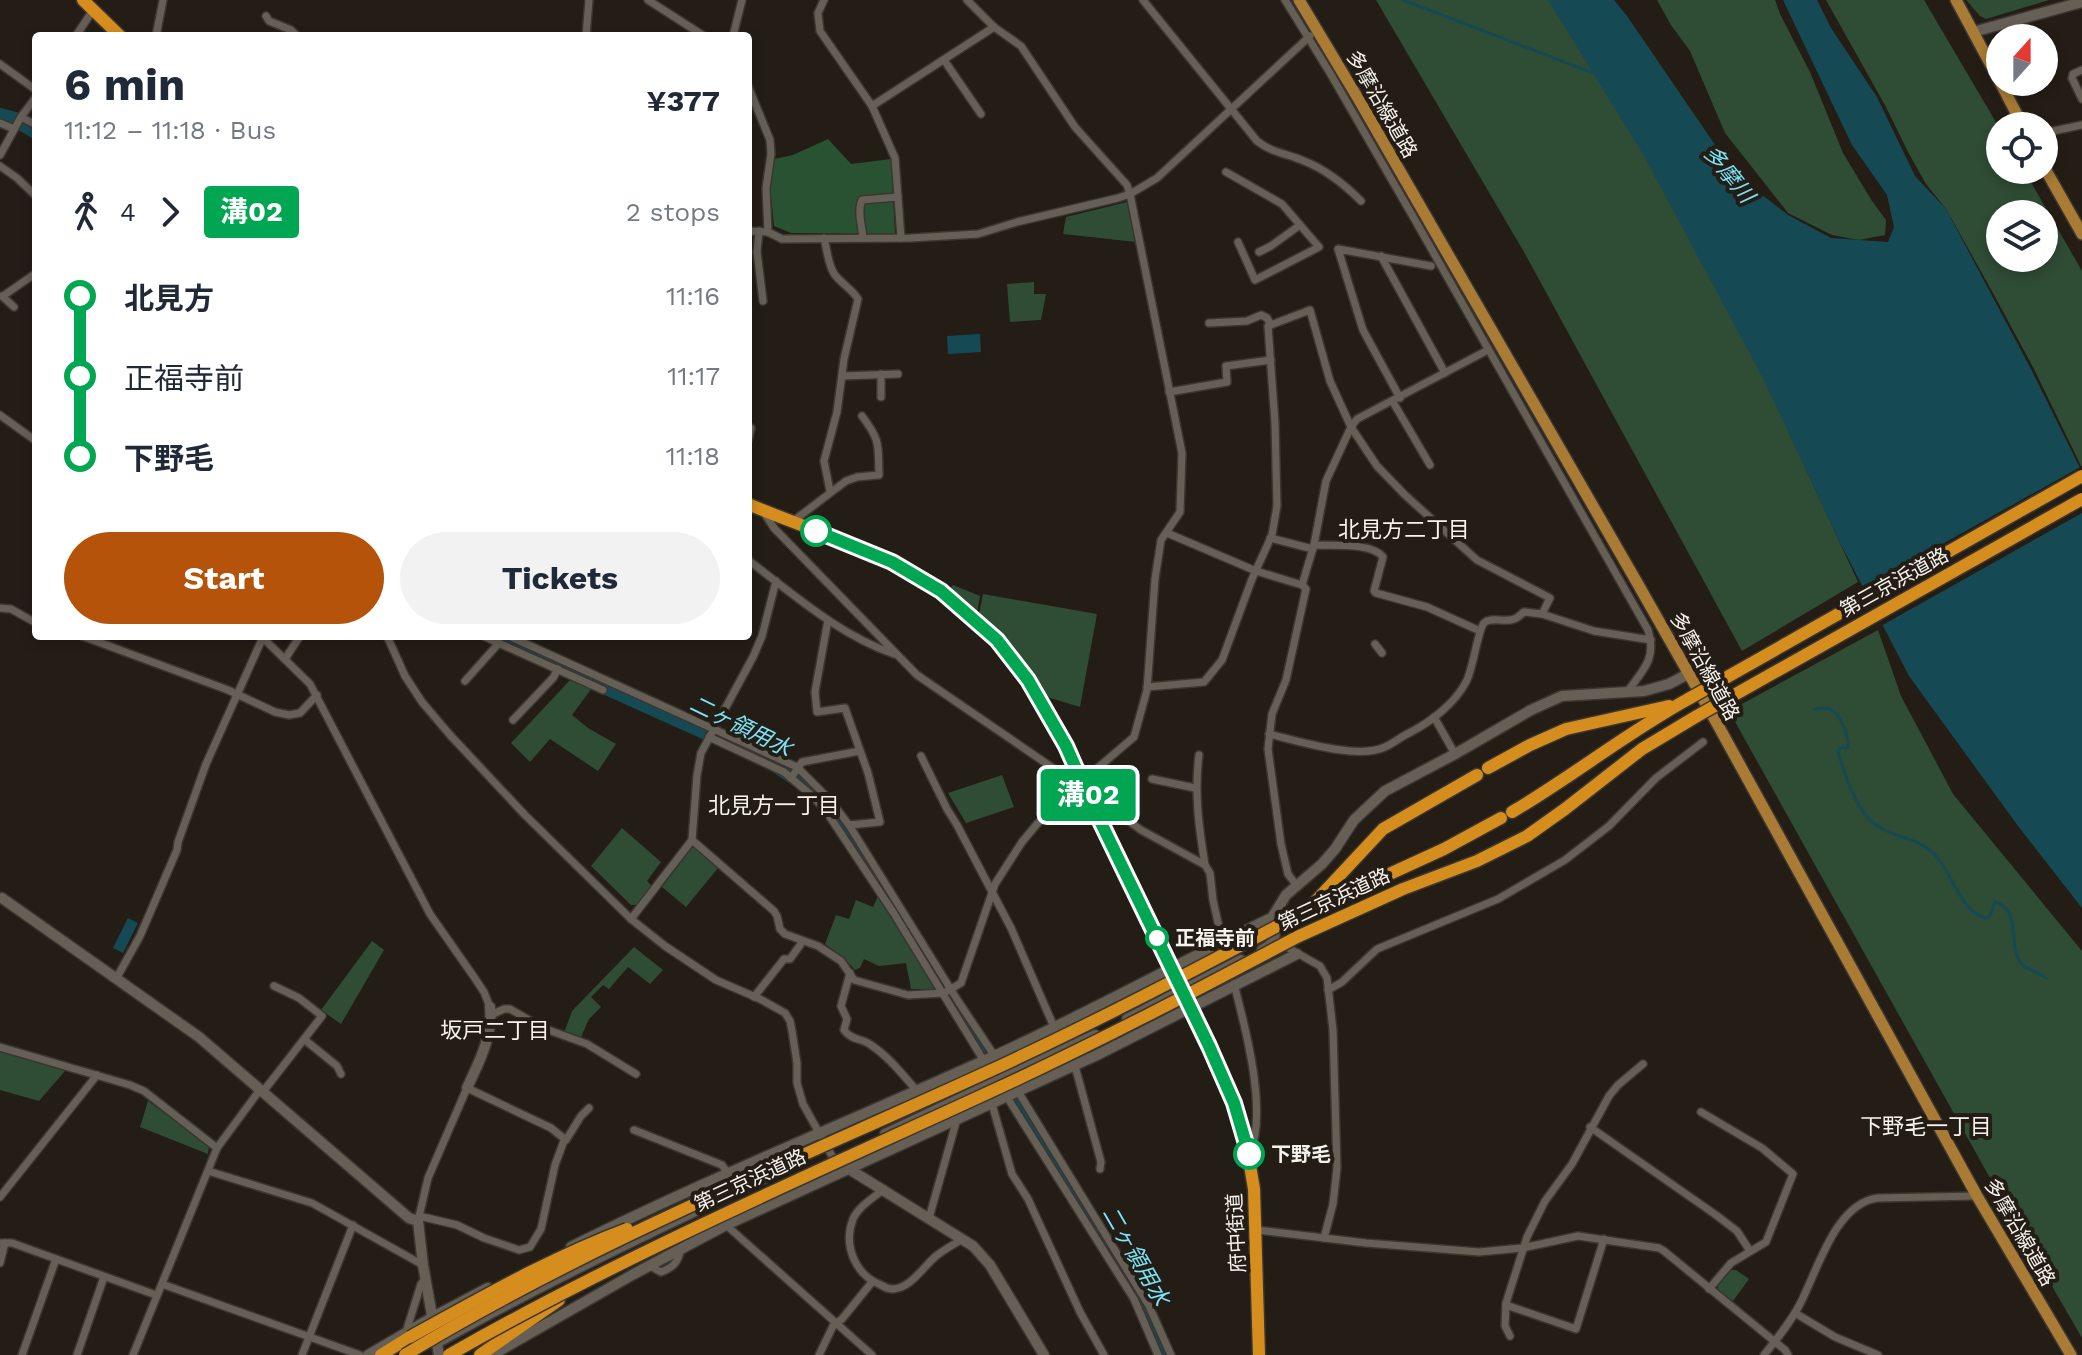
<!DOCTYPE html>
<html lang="en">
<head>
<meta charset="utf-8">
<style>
  body { margin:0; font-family:"Work Sans","Noto Sans JP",sans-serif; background:#f2f2f3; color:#1f2937; height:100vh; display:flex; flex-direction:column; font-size:30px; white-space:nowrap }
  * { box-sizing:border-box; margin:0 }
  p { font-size:26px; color:#747a83 }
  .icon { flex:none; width:44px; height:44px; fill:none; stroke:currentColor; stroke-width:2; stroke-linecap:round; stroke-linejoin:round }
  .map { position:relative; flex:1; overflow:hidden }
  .sheet { position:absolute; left:32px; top:32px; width:720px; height:608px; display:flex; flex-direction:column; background:#fff; border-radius:8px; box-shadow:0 4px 12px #0003 }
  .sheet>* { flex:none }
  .badge { padding:0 16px; border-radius:6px; font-size:28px; line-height:52px }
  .needle { width:52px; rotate:21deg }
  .tools { position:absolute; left:1986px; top:24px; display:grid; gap:16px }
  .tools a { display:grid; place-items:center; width:72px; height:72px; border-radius:50%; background:#fff; box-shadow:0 4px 12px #0003; font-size:40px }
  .map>.badge { position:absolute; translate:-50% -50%; box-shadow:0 0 0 4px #fff }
  .legs { display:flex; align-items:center; gap:12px; height:88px; padding:0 32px; font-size:26px }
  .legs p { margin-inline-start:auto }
  .summary { display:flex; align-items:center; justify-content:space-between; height:136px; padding:0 32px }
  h1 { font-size:44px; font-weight:700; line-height:60px }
  .cta { display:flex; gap:16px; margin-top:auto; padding:16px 32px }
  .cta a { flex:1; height:92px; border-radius:48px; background:#b45309; color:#fff; font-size:32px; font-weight:700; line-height:92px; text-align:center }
  .cta a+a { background:#f2f2f3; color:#1f2937 }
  ul { padding:0 32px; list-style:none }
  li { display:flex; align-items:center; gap:28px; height:80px; font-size:30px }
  li i { display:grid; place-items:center; width:12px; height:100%; margin:0 10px; background:currentColor }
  li i::after { content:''; width:20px; height:20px; margin:-10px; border:6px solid; border-radius:50%; background:#fff }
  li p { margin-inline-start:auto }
  li:first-child i { background:linear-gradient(#0000 50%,currentColor 0) }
  li:last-child i { background:linear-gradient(currentColor 50%,#0000 0) }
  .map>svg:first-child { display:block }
  .green { fill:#2f4c35; fill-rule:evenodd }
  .forest { fill:#295232 }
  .water { fill:#154a54 }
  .pier { fill:#231d15 }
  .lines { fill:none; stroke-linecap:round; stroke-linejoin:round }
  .stream { stroke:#154a54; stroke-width:3 }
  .river { stroke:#154a54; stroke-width:16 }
  .street-casing { stroke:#3b3632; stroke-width:10 }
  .secondary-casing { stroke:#3b3632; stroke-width:13 }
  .primary-casing { stroke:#3b3632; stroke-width:14 }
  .highway-casing { stroke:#3b3632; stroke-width:15 }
  .street { stroke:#665f56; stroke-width:7 }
  .secondary { stroke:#665f56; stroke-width:10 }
  .primary { stroke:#a97b34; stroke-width:11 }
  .highway { stroke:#d58d1d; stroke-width:12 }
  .highway-bridge-casing { stroke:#3b3632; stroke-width:15; stroke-linecap:butt }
  .highway-bridge { stroke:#d58d1d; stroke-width:12 }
  .line-1-casing { stroke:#fff; stroke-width:18 }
  .line-1 { stroke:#00a651; stroke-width:12 }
  .stop-1-dot { fill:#fff; stroke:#00a651; stroke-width:4 }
  .labels { text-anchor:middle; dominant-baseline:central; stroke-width:8; stroke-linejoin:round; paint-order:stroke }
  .street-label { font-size:20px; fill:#f6f2ed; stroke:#231d15 }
  .stop-label { font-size:20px; font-weight:bold; fill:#f6f2ed; stroke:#231d15; text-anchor:start }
  .water-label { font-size:22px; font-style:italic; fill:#7ce4f9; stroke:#231d15 }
  .neighbourhood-label { font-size:22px; fill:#f6f2ed; stroke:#231d15 }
</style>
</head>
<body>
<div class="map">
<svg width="2082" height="1355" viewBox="0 0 2082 1355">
  <rect width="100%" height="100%" fill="#231d15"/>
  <g class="green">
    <path d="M1376,0H1549L1644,154L1765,381L1858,582L1742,651L1524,252Z"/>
    <path d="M1657,0H1775L1780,14L1810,72L1843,153L1872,201L1886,220L1885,235L1859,240L1832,235L1788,213L1725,133L1690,51L1671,25Z"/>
    <path d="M1826,0H1924L2000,129V170H2024L2082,271V468L2034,369L1993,293L1946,209L1926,184L1908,152L1886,107ZM2000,214H2044V258H2000Z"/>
    <path d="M1966,0H2049L1986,19L1980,16Z"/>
    <path d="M1127,202L1136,242L1063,234L1066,217Z"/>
    <path d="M1034,282V294H1046L1041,320L1010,322L1007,284Z"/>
    <path d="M953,585L980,596L977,613L952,592L950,589Z"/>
    <path d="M983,594L1097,614L1080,707L1047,697L1018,655L979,614Z"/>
    <path d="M1878,630L1901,696L1953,794L2082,951V1338L2009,1212L1729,711Z"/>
    <path d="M572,678L592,688L572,715L588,728L616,744L598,771L550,739L530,762L511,743Z"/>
    <path d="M1002,775L1014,807L966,823L948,793Z"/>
    <path d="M622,828L661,862L647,881L652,886L636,905H631L591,866Z"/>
    <path d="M693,846L718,868L686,907L662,887Z"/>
    <path d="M878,896L937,989H911L906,963L879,966L864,959L860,968L855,970L844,958L825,944L836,915L849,919L856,900L873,907Z"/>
    <path d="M372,941L384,950L341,1024L321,1010Z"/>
    <path d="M634,947L663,970L650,984L628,967L609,989L603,985L591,997L601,1007L589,1019L581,1037L564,1033L572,1011Z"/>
    <path d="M0,1051L65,1071L39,1101L0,1090Z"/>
    <path d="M148,1101L209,1146L208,1154L140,1127Z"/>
    <path d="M1730,1270H1736L1749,1279L1733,1301L1718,1290V1285Z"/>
  </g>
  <path class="forest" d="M828,139L851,164L891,159L895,234L791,233L774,226L770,186L774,159L793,155Z"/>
  <g class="water">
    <path d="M1548,0H1614L1627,16L1735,174L1788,215L1831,238L1888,242L1894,227L1887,195L1852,145L1783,0H1817L1831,28L1877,97L1915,176L1946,209L2032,371L2082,472V908L2018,826L1909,676L1838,539L1765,382L1644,156Z"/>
    <path d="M980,334L981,352L948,354L947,336Z"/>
    <path d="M128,918L138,923L123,953L113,948Z"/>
  </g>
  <path class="pier" d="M2082,466V513L1879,627L1860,590Z"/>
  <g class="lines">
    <g class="stream">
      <path d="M1403,0L1593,73"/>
      <path d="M1814,709C1817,709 1825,708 1828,708C1841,712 1849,737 1848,748H1840L1838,752C1845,774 1851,795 1865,814C1883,839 1914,834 1933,853C1952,870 1960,913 1986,918L1990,916L1995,902C2021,909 2009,943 2019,960C2024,970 2038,971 2046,978"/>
    </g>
    <g class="river">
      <path d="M0,116L19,121L36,131"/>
      <path d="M493,636L764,758C797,776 821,796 843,827L985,1053"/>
      <path d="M1015,1100L1132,1286L1148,1314L1165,1355"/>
    </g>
    <g class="street-casing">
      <g id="street">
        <path d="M648,0L704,36"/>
        <path d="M824,0L818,13L820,31L872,106L895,158L901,238"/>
        <path d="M1143,0L1257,141C1274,154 1286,153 1304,161C1327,170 1344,184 1361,201"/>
        <path d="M1285,0L1330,73L1415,220L1648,630C1657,659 1643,670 1627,692"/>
        <path d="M266,16L269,21L291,30L297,36"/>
        <path d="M76,36L93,10"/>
        <path d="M156,36L163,0"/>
        <path d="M586,36L589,0"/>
        <path d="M733,36L742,0"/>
        <path d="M944,60L981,114"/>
        <path d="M0,64L36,90"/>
        <path d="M2082,70L2073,74L2072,78L2082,99"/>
        <path d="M748,86L770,140L771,154L766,188L768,232"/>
        <path d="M872,106L994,27"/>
        <path d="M21,117L36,125"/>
        <path d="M0,123L14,129"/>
        <path d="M2044,133L2082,125"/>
        <path d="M0,155L21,117L36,97"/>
        <path d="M0,166L17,178L36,196"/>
        <path d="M1226,172L1282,204L1319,247L1255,280L1238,242"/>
        <path d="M748,231L768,232L782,239L911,238L978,234L1017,222L1118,198L1130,194L1157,178L1310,36"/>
        <path d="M759,231L757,252L763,301"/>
        <path d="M824,238C827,249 828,266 835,275C842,284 852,289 858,299L844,359L837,412L824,461L830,491"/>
        <path d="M863,238C862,226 857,211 862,200L898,197"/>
        <path d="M1259,252L1271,246L1300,225"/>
        <path d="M1381,256L1445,373"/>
        <path d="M2,296L14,307"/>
        <path d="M3,296L36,273"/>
        <path d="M1209,323L1247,321L1261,315L1267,318L1271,325"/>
        <path d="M842,376L898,374"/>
        <path d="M1169,392L1227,382L1226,366L1271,360"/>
        <path d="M881,397V374"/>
        <path d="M1400,398L1363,330L1338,249L1431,266"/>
        <path d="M1393,402L1430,465"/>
        <path d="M0,415L36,441"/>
        <path d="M748,427L751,428L748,441"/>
        <path d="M763,511L774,528L917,675L1069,779L1081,782"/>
        <path d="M792,522L846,481L857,477L879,475C878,445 881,441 862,416"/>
        <path d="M1167,533L1256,571L1302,585"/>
        <path d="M1270,538L1313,549"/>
        <path d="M1314,545C1333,546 1371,542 1383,557L1374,591L1376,593L1427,607L1480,631"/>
        <path d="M748,560C793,594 839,635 894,654"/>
        <path d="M0,608L11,609L36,623"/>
        <path d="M828,620L815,692L817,712L845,708L868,773L880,822L849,825"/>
        <path d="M82,636L228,690L275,712L289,715L300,713L317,695"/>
        <path d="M261,636L310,684L430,914L474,977L484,992L490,1007"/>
        <path d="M387,636L405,676L422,702L450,735L525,815L631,919L665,946L716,980L760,999L785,1013L790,1021L792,1031L797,1063V1083L803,1104L837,1165"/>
        <path d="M483,636L603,690"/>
        <path d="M509,636L797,767L830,800L849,825L958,1001L996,1058"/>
        <path d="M1375,644L1382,653"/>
        <path d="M285,659L300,636"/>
        <path d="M465,681L499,643"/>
        <path d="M1147,687L1204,682L1222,660L1252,579L1272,535L1277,506L1275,423L1268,326L1310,310L1330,381L1351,427L1377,466L1405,495L1477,560L1550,598L1542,614L1594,631L1651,640"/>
        <path d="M1434,717L1455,754"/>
        <path d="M513,720L553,678L558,669"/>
        <path d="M1269,734C1298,741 1358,760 1385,747C1394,743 1402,736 1411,732C1432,721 1455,703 1466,682C1473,670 1478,629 1484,623C1491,616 1505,623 1514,619C1518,618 1521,614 1524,612L1542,614"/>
        <path d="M709,737L784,772L810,794L824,808L893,912L984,1061"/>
        <path d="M1199,755C1194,793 1199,828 1205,865"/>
        <path d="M921,756L947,809L957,825L1011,928L1054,1027"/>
        <path d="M791,778L802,762L860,751"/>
        <path d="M1152,779L1195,788"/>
        <path d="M1089,798L1096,797L1141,830L1205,865L1210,873L1213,900L1223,945"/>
        <path d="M692,840L774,911L777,916L780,929L785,934L818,946L841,961L854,980L908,995L944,993L961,983L995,884L1022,842L1037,824L1081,782L1134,737L1147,690L1155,579L1161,540L1180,512L1182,453L1130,194L1127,185L1075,127L1021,46L994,27L967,0"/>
        <path d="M1297,886L1288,874L1281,844L1268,749L1272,714L1286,680L1306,589L1302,585L1314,545L1326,481L1351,427L1357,419L1488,350"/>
        <path d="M631,919L692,840L697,775L701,753L753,657L762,636L776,581"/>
        <path d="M1283,945L1320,966L1327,978L1333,1030L1337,1168L1333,1204L1324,1238"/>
        <path d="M850,973L841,1006L847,1019L844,1030C852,1041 862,1038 871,1045C889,1057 903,1075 917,1091"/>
        <path d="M116,979L140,936L177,850L178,842L206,764L263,637"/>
        <path d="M1234,984C1245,1026 1268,1112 1250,1152"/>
        <path d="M1328,990L1342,982L1377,949L1498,899L1565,860L1609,826L1656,778L1703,742"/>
        <path d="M754,997L784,959H790L803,941"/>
        <path d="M491,1015L504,1009H510L543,1028L587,1044L636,1074"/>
        <path d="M305,1040L337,1066L341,1074"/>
        <path d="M0,1047L130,1085L144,1091L217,1148"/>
        <path d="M1075,1066L1101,1162L1100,1169"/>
        <path d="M1016,1088L1149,1306L1171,1355"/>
        <path d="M262,1093L322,1016L299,998L274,986"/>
        <path d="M1007,1097L1134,1299L1158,1355"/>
        <path d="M992,1104L1012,1174L1028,1199L1080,1312L1104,1355"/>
        <path d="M1701,1112L1762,1148L1793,1174L1766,1242L1731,1263L1709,1289"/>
        <path d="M1590,1127L1716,1215L1737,1231L1750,1251"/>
        <path d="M634,1130L722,1165L729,1175"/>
        <path d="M208,1171L312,1203L423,1265"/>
        <path d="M884,1189C874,1197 858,1207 853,1219C843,1245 855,1275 881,1285C884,1287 889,1289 893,1289C911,1288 924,1266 936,1256C945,1249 954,1244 963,1239"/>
        <path d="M0,1197L97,1075"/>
        <path d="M419,1216L457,1225L484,1238L519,1250L530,1247L541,1229L555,1165L565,1138"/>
        <path d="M929,1218L957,1119"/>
        <path d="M418,1221L428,1178L467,1088L551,1128L566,1140L581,1116L589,1108"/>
        <path d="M726,1225L872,1355"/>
        <path d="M1257,1230L1366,1243L1479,1252L1522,1248L1578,1236L1659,1248L1664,1251L1785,1350L1788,1355"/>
        <path d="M0,1243H12L156,1295"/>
        <path d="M0,1263L5,1243"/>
        <path d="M650,1266L661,1272C674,1267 678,1262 681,1249"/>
        <path d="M162,1284L360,1355"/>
        <path d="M1506,1305L1576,1329L1604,1239"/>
        <path d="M1795,1313L1835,1337L1878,1355"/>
        <path d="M406,1332L421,1284L426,1278"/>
        <path d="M1510,1336L1505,1326L1506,1303L1527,1237L1545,1201L1572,1164L1609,1096L1618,1085L1643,1064"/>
        <path d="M22,1355L56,1259"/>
        <path d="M77,1355L104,1277"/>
        <path d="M133,1355L217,1148L259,1091"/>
        <path d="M302,1355L353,1225"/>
        <path d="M819,1355L833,1326L842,1319L872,1282"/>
        <path d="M1764,1355C1777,1339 1790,1323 1800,1304C1817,1272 1835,1203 1878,1198L1977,1196"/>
      </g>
    </g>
    <g class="secondary-casing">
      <g id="secondary">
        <path d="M1973,32L2082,2"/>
        <path d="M2,898L199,1037L409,1218L418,1221L423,1265L439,1355"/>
        <path d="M1262,934L1286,895L1322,864L1335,849L1354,820L1385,791L1455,754L1531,710L1562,696L1644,691L1669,684L1688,674"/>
        <path d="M1262,950C1278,942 1275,936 1274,920"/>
        <path d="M1127,1019L1241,960"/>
        <path d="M467,1088C479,1062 493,1036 490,1007"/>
        <path d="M885,1134L1095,1035"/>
        <path d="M849,1169L973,1246L990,1265L1044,1355"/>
        <path d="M571,1247C705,1180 844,1124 981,1062C1079,1018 1173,966 1269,919"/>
        <path d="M442,1340C553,1278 667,1224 782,1170"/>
        <path d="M368,1355L433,1317L488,1288"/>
        <path d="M492,1355L632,1275L726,1225L1097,1055L1297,954"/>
      </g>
    </g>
    <g class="primary-casing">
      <g id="primary">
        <path d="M1299,0L1359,100L1635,579L1714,718L1977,1196L2071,1355"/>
        <path d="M1956,0L2000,82"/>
        <path d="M2000,82L2023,126"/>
        <path d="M2044,167L2082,234"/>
      </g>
    </g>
    <g class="highway-casing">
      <g id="highway">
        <path d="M83,0L120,36"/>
        <path d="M748,504C797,525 848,540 895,564C990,611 1041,688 1081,782L1209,1046L1234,1103L1245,1136L1254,1189L1259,1355"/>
        <path d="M1488,768L1530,745L1566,729L1669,706"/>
        <path d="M1512,812C1573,776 1628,732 1690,698"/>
        <path d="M1313,904L1383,829L1477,775"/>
        <path d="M1287,921L1444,849L1501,818"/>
        <path d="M1297,937L1403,889L1477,861L1527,836L1565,809L1642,749L1697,716"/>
        <path d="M381,1355L410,1337"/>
        <path d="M480,1355L559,1300"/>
      </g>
    </g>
    <use href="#street" class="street"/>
    <use href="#secondary" class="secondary"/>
    <use href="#primary" class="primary"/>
    <use href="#highway" class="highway"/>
    <g class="highway-bridge-casing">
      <g id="highway-bridge">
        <path d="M1690,698L2082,476"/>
        <path d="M1697,716L2082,499"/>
        <path d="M410,1337C481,1298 552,1257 627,1229"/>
        <path d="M405,1355C588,1244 789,1163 983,1074C1086,1027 1187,974 1287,921"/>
        <path d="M449,1355C624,1255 810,1175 994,1090C1096,1043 1197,990 1297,937"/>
      </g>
    </g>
    <use href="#highway-bridge" class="highway-bridge"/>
  </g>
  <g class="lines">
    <g class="line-1-casing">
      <path id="line-1" d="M816,531L892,562L941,591L997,640L1028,680L1066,746L1089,798L1209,1046L1234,1103L1249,1154"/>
    </g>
    <use href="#line-1" class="line-1"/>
  </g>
  <g class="stop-1-dot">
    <circle cx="816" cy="531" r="14"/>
    <circle cx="1157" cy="938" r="10"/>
    <circle cx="1249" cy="1154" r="14"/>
  </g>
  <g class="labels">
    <g class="street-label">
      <text transform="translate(1382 104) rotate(60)">多摩沿線道路</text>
      <text transform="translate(1894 582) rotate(-29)">第三京浜道路</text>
      <text transform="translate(1705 666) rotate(61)">多摩沿線道路</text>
      <text transform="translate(1334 899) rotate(-25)">第三京浜道路</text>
      <text transform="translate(750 1180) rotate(-25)">第三京浜道路</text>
      <text transform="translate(2020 1232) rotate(60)">多摩沿線道路</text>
      <text transform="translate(1236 1233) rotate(-93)">府中街道</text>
    </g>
    <g class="stop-label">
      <text x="1175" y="938">正福寺前</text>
      <text x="1271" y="1154">下野毛</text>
    </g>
    <g class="water-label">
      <text transform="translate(1729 174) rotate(51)">多摩川</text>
      <text transform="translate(741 726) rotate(26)">二ヶ領用水</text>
      <text transform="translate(1136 1256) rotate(60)">二ヶ領用水</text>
    </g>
    <g class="neighbourhood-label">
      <text x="1404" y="529">北見方二丁目</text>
      <text x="774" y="805">北見方一丁目</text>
      <text x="495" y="1030">坂戸二丁目</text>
      <text x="1926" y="1126">下野毛一丁目</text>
    </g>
  </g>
</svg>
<div class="tools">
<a><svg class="needle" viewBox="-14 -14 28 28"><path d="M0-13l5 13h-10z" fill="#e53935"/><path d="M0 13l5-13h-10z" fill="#747a83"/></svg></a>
<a><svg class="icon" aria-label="locate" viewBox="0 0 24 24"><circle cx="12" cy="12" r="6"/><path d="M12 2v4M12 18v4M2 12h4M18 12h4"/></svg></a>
<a><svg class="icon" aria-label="layers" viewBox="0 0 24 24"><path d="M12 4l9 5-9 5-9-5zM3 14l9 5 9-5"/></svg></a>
</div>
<b class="badge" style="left:1088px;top:795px;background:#00a651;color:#fff">溝02</b>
<section class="sheet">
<div class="summary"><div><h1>6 min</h1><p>11:12 – 11:18 · Bus</p></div><b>¥377</b></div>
<div class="legs"><svg class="icon" aria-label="walk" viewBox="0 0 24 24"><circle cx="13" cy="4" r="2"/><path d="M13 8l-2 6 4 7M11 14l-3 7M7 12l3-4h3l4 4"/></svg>4<svg class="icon" aria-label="forward" viewBox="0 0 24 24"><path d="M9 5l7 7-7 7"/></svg><b class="badge" style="background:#00a651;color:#fff">溝02</b><p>2 stops</p></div>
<ul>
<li><i style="color:#00a651"></i><b>北見方</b><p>11:16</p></li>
<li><i style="color:#00a651"></i><span>正福寺前</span><p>11:17</p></li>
<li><i style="color:#00a651"></i><b>下野毛</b><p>11:18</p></li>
</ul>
<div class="cta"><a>Start</a><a>Tickets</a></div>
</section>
</div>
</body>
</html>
